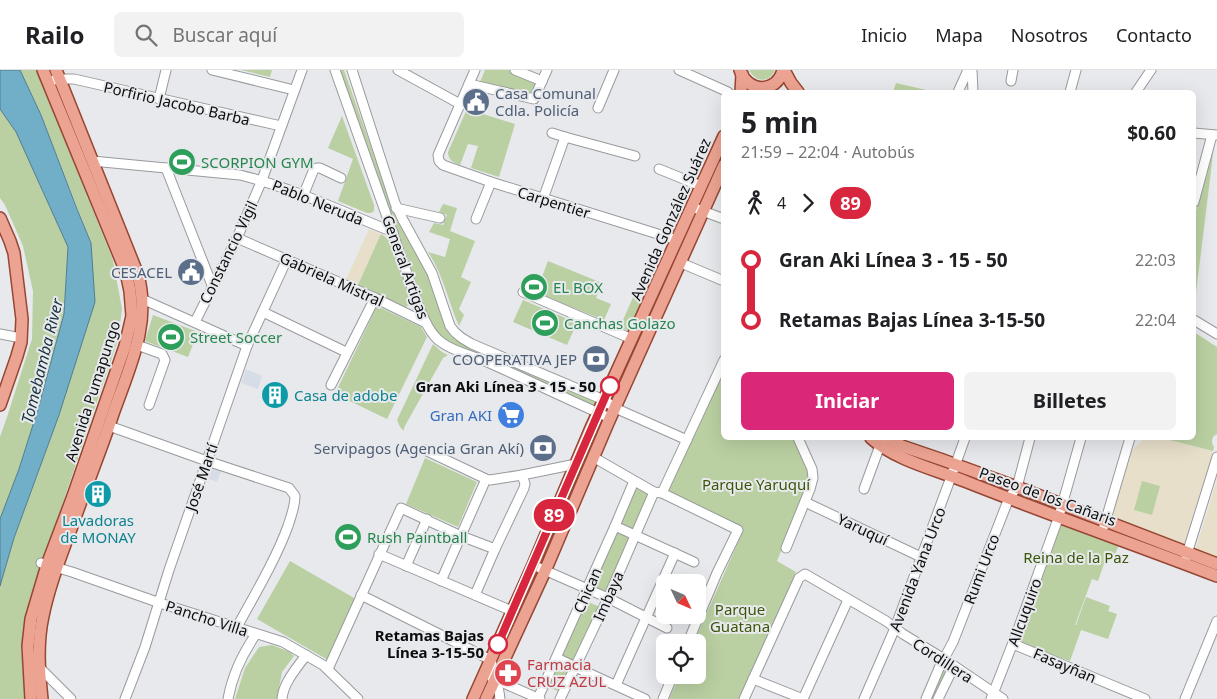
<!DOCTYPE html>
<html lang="es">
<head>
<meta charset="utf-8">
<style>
  body { margin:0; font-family:"Noto Sans",sans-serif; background:#f2f2f2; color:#202124; height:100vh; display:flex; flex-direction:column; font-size:19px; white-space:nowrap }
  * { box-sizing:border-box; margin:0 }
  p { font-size:16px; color:#757577 }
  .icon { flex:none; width:28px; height:28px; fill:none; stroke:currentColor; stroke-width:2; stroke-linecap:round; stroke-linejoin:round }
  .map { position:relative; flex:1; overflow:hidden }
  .drawer { position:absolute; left:721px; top:20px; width:475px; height:350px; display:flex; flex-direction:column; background:#fff; border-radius:8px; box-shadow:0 5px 20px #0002 }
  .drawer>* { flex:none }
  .badge { padding:0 10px; border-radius:16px; font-size:18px; line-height:32px }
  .needle { width:32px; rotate:134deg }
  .fabs { position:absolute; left:656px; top:504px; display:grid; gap:10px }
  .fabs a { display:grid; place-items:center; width:50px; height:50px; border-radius:8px; background:#fff; box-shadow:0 5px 20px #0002; font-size:25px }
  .map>.badge { position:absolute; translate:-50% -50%; box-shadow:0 0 0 2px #fff }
  .legs { display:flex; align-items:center; gap:8px; height:55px; padding:0 20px; font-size:16px }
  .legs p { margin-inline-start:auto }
  .overview { display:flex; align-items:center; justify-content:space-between; height:85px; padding:0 20px }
  h1 { font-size:28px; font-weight:700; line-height:38px }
  .primary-button { display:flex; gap:10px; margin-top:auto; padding:10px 20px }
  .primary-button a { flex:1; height:58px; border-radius:8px; background:#db2777; color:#fff; font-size:20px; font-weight:700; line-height:58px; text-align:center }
  .primary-button a+a { background:#f2f2f2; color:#202124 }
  ul { padding:0 20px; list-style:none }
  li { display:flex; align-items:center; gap:18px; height:60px; font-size:19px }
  li i { display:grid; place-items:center; width:8px; height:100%; margin:0 6px; background:currentColor }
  li i::after { content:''; width:12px; height:12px; margin:-6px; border:4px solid; border-radius:50%; background:#fff }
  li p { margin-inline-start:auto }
  li:first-child i { background:linear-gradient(#0000 50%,currentColor 0) }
  li:last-child i { background:linear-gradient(currentColor 50%,#0000 0) }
  header { display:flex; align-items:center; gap:30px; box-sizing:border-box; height:70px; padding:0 25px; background:#fff; border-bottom:1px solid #e0e0e0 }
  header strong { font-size:24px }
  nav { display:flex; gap:28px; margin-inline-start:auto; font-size:18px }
  .search { width:350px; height:45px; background:#f2f2f2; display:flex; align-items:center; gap:12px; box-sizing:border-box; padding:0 18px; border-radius:8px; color:#757577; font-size:19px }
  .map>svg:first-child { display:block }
  .built { fill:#d7dde7 }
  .education { fill:#e7dfc9 }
  .green { fill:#bad0a2 }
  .water { fill:#71aec8; stroke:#527d90 }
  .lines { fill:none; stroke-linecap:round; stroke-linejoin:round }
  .minor-casing { stroke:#989a9d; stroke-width:11 }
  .major-casing { stroke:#964633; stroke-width:14 }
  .minor { stroke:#fff; stroke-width:9 }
  .major { stroke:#eda391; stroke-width:11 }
  .line-1-casing { stroke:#fff; stroke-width:11 }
  .line-1 { stroke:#d7263d; stroke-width:8 }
  .stop-1-dot { fill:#fff; stroke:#d7263d; stroke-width:2.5 }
  .labels { text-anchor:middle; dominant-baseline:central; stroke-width:4; stroke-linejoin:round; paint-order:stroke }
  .service-label { font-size:15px; fill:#4e5e75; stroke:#e7e9ec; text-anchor:end }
  .street-label { font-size:15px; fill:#0b0c0d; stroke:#e7e9ec }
  .leisure-label { font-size:15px; fill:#27864d; stroke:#e7e9ec; text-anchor:start }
  .stop-label { font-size:15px; font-weight:bold; fill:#0b0c0d; stroke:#e7e9ec; text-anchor:end }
  .culture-label { font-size:15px; fill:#0d838f; stroke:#e7e9ec; text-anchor:start }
  .shop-label { font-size:15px; fill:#366cbe; stroke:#e7e9ec; text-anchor:end }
  .park-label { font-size:15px; fill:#3b5609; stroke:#e7e9ec }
  .health-label { font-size:15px; fill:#be3a42; stroke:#e7e9ec; text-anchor:start }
  .water-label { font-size:16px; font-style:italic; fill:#16333f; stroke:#e7e9ec }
</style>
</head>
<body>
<header>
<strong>Railo</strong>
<div class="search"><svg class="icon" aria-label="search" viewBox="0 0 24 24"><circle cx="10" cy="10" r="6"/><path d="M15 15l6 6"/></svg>Buscar aquí</div>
<nav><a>Inicio</a><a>Mapa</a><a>Nosotros</a><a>Contacto</a></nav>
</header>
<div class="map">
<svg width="1217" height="629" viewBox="0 0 1217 629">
  <rect width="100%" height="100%" fill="#e7e9ec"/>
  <g class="built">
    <path d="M246,299L262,306L258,319L241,313Z"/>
    <path d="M209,395L222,399L217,412L205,407Z"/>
  </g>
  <g class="education">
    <path d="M369,159L385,166L388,169L410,226L411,231L410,235L405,237L346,210Z"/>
    <path d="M1143,368H1162L1213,381L1184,475L1183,476L1110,449L1133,379L1141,372Z"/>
    <path d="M1217,410V488L1197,480L1196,478Z"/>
  </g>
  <g class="green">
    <path d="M20,0H36L113,190L122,239L118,270L41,497L21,578L26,629H0V516L14,468L59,345L91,173L41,45Z"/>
    <path d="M241,0H272L270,7Z"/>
    <path d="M339,0H344L394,142L400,154L430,207L456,268L464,275L485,284L484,286C468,280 448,276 437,263C423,247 416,209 408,189C385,126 361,63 339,0Z"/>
    <path d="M485,0H509L539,13L533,26L480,12Z"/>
    <path d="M749,0H775C769,13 756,13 749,0Z"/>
    <path d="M896,13L935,22H893Z"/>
    <path d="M0,39L16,62L68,177L64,244L38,339L19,399L0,449V367L8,344L32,269L33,221L23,176L5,135L0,128Z"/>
    <path d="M467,39L515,54L499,107L471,98L478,76L468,74L460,95C453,92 448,90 448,82Z"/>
    <path d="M342,46L374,135V141L371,143H367L338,131L353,89L328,78Z"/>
    <path d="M1214,76L1194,239V148Z"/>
    <path d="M443,134L457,138L450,161L475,171L461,207L471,212L459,239L464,245L459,256C448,231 444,206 428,182L445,187L450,169L429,162L434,153L443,155L447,145L439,142Z"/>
    <path d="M381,164L388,169L410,226L411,231L410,235L405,237L358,215Z"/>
    <path d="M548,191L602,213L596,228L611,234L604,250L536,223Z"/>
    <path d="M634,225L645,230L631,262L620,257Z"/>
    <path d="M523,230L577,253L567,275L513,252Z"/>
    <path d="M377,236L421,257L427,267L387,349L335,324Z"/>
    <path d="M153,245L198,262L188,287L145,271Z"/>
    <path d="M1194,262L1217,277V364C1211,367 1211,372 1214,377L1213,381L1162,368H1194Z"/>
    <path d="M433,274L442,282L448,285L443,288L406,354L404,358V361L400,357L397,350Z"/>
    <path d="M513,294L597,331L593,337L512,299Z"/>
    <path d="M724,297V368H795L809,399V413L777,491L796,502L740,629H669L680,605H698V572H694L739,470L736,468L740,459L664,423Z"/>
    <path d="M596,347L608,353L506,588L495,582Z"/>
    <path d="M425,388L477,412L458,457L406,434Z"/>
    <path d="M1142,411L1160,416L1152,445L1134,440Z"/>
    <path d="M635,417L649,423L633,460L618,454Z"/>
    <path d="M1059,451L1120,473L1115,484L1108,482L1098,511L1092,509L1075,555H1076L1086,527L1110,536L1108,541L1117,544L1108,569L1081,560L1070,591L1015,572Z"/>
    <path d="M616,459L633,467L607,525L590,517Z"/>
    <path d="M290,491L361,532L328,590L257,549Z"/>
    <path d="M586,531L600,537L575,593L561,586Z"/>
    <path d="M272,575L290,582L294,586L282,602L277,629H235L245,598L259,577Z"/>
    <path d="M559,593L571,598L560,622L548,617Z"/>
    <path d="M946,594L948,596L949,598L935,629H928Z"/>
  </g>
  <path class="water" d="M0,0H20L41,45L77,139L91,173L95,232L59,345L14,468L0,516V449L19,399L38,339L64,244L68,177L16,62L0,39Z"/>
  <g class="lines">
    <g class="minor-casing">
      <g id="minor">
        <path d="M212,0L294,20"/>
        <path d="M335,0L420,240C425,251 431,265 441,272C454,282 472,285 487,292C528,310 569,330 610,348"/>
        <path d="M352,0L395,133L403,150L432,203L450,256C456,265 463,269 472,274L604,330L615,338L687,370"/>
        <path d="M398,0L460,34"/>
        <path d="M475,0L438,85L439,91L443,95L491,112L677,170"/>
        <path d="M515,0L542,11"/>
        <path d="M679,0L728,22"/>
        <path d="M972,0L973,22"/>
        <path d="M54,10L60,9H74L281,56"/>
        <path d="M1011,11L1013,0"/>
        <path d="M469,14L534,29L547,0"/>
        <path d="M958,22L968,0"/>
        <path d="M1070,22L1076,0"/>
        <path d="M1136,22L1151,0"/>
        <path d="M159,29L166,0"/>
        <path d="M598,38L614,0"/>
        <path d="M552,63L565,67"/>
        <path d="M1194,63L1216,65"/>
        <path d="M92,91L240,105C293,118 343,142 393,162"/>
        <path d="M166,98L212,215"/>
        <path d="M659,99L701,116"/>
        <path d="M303,126L314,99L317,98H320L341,108"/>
        <path d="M543,129L565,67L635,86"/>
        <path d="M1194,132L1212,65"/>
        <path d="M692,137L724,149"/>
        <path d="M396,138L440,148"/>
        <path d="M476,149L491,112"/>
        <path d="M237,168L375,228L426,253"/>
        <path d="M681,193L724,211"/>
        <path d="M523,222L632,269"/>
        <path d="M142,229L247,276"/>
        <path d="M263,242L346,282"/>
        <path d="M1194,250L1217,264"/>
        <path d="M195,252L237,168L262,110L302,0"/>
        <path d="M0,264L21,268"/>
        <path d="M137,275L162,284L165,290L149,335"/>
        <path d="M331,315L375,228"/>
        <path d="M109,356L207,391L289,418L295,426C295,437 291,446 288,456C275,491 255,524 237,557"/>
        <path d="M425,380L486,409L490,410L522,405L576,394"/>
        <path d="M593,387L654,422L662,423L738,460L717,503L688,572"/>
        <path d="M864,419L882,370"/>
        <path d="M662,423L724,290"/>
        <path d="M805,432L921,487"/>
        <path d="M615,456L694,492"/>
        <path d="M1104,456L1130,368"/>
        <path d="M786,478L810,419L813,408L812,399L798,368"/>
        <path d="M379,484L512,541"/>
        <path d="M1186,487L1217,387"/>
        <path d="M41,493L72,502L160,533L283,572L323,595L358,629"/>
        <path d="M533,495L608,528L667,558"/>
        <path d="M406,496L427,449"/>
        <path d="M441,511L486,409"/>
        <path d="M361,525L491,590C494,602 499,617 500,629"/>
        <path d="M475,525L495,479L524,418L525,414L522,405"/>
        <path d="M1013,574L1145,629"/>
        <path d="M557,588C586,603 616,615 645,629"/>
        <path d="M37,597H39L71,629"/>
        <path d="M328,599L401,438L461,466L495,479"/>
        <path d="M492,608L540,629"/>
        <path d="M753,609L803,629"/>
        <path d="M616,615L675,483"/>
        <path d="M538,628L615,456L634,411"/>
        <path d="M125,629L145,577L169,500L247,276L287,189"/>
        <path d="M228,629C232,606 243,583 256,564"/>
        <path d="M282,629C283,613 297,598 306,585"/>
        <path d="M560,629L608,528L654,422"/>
        <path d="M663,629L673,605"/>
        <path d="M744,629L799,508L805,504L886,551L903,564L944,589L1003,629"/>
        <path d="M803,629L848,530"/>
        <path d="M864,629L895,558L951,407L965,368"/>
        <path d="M926,629L940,596L953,572L1009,428L1017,417L1030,368"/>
        <path d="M938,629L954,596"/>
        <path d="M991,629L1016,565L1059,446L1081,368"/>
        <path d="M1185,629L1217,551"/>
      </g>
    </g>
    <g class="major-casing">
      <g id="major">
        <path d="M740,0C747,23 777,24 783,0"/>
        <path d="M784,0L791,13L798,22"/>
        <path d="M741,22L742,4"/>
        <path d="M0,148L10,171L14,183L22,249L21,272L17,286L0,335"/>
        <path d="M871,368C895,390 937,400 967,412C1050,445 1134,474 1217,506"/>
        <path d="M888,368L902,376L943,390L1017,417L1217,494"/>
        <path d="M31,629L28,576L31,549L47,495L73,426L125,276L132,246L130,221L126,202L43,0"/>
        <path d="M42,629C39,601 37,573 43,546C49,516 60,487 71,459C85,419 101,380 114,341C130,296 151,253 138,205L56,0"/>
        <path d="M473,629L533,495L591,358L724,66"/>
        <path d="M486,629L545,501L608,353L724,95"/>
      </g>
    </g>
    <use href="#minor" class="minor"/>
    <use href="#major" class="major"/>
  </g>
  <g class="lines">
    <g class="line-1-casing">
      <path id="line-1" d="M498,574L610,316"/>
    </g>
    <use href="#line-1" class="line-1"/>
  </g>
  <defs>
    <g id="civic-disc" transform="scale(1.4375)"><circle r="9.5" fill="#5c6f8a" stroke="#e7e9ec"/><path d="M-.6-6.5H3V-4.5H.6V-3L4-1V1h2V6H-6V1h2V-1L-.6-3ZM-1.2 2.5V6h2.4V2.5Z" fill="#fff"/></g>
    <g id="stadium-disc" transform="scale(1.4375)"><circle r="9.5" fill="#2e9e5b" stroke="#e7e9ec"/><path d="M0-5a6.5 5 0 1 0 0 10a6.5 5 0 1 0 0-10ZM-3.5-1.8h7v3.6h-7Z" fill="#fff"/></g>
    <g id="bank-disc" transform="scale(1.4375)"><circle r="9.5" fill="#5c6f8a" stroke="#e7e9ec"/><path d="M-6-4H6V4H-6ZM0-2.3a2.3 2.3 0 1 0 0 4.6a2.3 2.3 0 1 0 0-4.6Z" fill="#fff"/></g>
    <g id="building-disc" transform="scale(1.4375)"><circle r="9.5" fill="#0f9aa8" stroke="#e7e9ec"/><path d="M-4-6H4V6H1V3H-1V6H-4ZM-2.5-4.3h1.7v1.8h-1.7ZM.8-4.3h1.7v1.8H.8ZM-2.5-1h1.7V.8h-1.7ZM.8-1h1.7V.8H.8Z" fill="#fff"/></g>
    <g id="supermarket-disc" transform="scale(1.4375)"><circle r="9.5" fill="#3f7fe0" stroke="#e7e9ec"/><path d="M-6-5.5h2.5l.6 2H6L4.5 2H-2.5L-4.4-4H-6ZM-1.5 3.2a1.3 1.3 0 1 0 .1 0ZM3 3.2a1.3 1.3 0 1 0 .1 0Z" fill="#fff"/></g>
    <g id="pharmacy-disc" transform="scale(1.4375)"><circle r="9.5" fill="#e0444e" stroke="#e7e9ec"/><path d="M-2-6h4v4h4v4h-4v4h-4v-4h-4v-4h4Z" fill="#fff"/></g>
  </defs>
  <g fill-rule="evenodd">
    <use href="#civic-disc" x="476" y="32"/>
    <use href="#stadium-disc" x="182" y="92"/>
    <use href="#civic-disc" x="191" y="202"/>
    <use href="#stadium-disc" x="534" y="217"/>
    <use href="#stadium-disc" x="545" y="253"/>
    <use href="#stadium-disc" x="171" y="267"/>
    <use href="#bank-disc" x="596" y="289"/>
    <use href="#building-disc" x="275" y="325"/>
    <use href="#supermarket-disc" x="511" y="345"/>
    <use href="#bank-disc" x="543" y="378"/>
    <use href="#building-disc" x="98" y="424"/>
    <use href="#stadium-disc" x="348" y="467"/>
    <use href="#pharmacy-disc" x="508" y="603"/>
  </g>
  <g class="stop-1-dot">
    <circle cx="610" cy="316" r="9"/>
    <circle cx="498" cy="574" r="9"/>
  </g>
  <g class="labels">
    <g class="service-label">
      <text x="495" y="23" text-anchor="start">Casa Comunal<tspan x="495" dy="17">Cdla. Policía</tspan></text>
      <text x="172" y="202">CESACEL</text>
      <text x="577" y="289">COOPERATIVA JEP</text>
      <text x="524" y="378">Servipagos (Agencia Gran Akí)</text>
    </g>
    <g class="street-label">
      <text transform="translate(177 33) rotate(13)">Porfirio Jacobo Barba</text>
      <text transform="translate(318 132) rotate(22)">Pablo Neruda</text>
      <text transform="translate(554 132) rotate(17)">Carpentier</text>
      <text transform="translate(670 149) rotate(-66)">Avenida González Suárez</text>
      <text transform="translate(228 182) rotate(-64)">Constancio Vigil</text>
      <text transform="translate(406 197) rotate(70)">General Artigas</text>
      <text transform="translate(332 209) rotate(24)">Gabriela Mistral</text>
      <text transform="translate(92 321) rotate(-72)">Avenida Pumapungo</text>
      <text transform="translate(201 407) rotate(-71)">José Martí</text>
      <text transform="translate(1048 426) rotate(20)">Paseo de los Cañaris</text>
      <text transform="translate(863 459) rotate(25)">Yaruquí</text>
      <text transform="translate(917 499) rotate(-69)">Avenida Yana Urco</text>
      <text transform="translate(981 499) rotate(-69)">Rumi Urco</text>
      <text transform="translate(587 520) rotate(-66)">Chican</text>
      <text transform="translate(608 526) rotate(-66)">Imbaya</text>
      <text transform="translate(1024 542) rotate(-70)">Allcuquiro</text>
      <text transform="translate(207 548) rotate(18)">Pancho Villa</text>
      <text transform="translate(943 590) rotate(33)">Cordillera</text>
      <text transform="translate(1065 595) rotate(23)">Fasayñan</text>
    </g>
    <g class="leisure-label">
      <text x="201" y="92">SCORPION GYM</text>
      <text x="553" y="217">EL BOX</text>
      <text x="564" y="253">Canchas Golazo</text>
      <text x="190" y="267">Street Soccer</text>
      <text x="367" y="467">Rush Paintball</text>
    </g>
    <g class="stop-label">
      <text x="596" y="316">Gran Aki Línea 3 - 15 - 50</text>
      <text x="484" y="565">Retamas Bajas<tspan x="484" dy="17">Línea 3-15-50</tspan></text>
    </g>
    <g class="culture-label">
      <text x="294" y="325">Casa de adobe</text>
      <text x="98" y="450" text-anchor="middle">Lavadoras<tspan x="98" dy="17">de MONAY</tspan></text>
    </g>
    <g class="shop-label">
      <text x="492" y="345">Gran AKI</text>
    </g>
    <g class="park-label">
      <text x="756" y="414">Parque Yaruquí</text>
      <text x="1076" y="487">Reina de la Paz</text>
      <text x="740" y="539">Parque<tspan x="740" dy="17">Guatana</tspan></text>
    </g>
    <g class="health-label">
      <text x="527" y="594">Farmacia<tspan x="527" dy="17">CRUZ AZUL</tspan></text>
    </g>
    <g class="water-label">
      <text transform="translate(42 291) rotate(-76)">Tomebamba River</text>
    </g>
  </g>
</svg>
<div class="fabs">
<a><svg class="needle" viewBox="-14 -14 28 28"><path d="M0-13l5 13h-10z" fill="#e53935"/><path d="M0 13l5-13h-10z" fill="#757577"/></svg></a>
<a><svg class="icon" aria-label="locate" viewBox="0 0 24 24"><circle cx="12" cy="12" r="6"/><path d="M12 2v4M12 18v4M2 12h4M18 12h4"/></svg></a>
</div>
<b class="badge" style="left:554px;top:445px;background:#d7263d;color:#fff">89</b>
<section class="drawer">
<div class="overview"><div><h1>5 min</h1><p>21:59 – 22:04 · Autobús</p></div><b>$0.60</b></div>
<div class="legs"><svg class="icon" aria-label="walk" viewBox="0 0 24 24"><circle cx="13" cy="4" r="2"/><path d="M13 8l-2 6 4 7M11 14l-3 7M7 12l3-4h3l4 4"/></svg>4<svg class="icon" aria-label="forward" viewBox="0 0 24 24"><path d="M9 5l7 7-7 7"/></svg><b class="badge" style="background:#d7263d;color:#fff">89</b></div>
<ul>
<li><i style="color:#d7263d"></i><b>Gran Aki Línea 3 - 15 - 50</b><p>22:03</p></li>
<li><i style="color:#d7263d"></i><b>Retamas Bajas Línea 3-15-50</b><p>22:04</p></li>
</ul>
<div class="primary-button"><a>Iniciar</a><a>Billetes</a></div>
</section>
</div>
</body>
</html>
